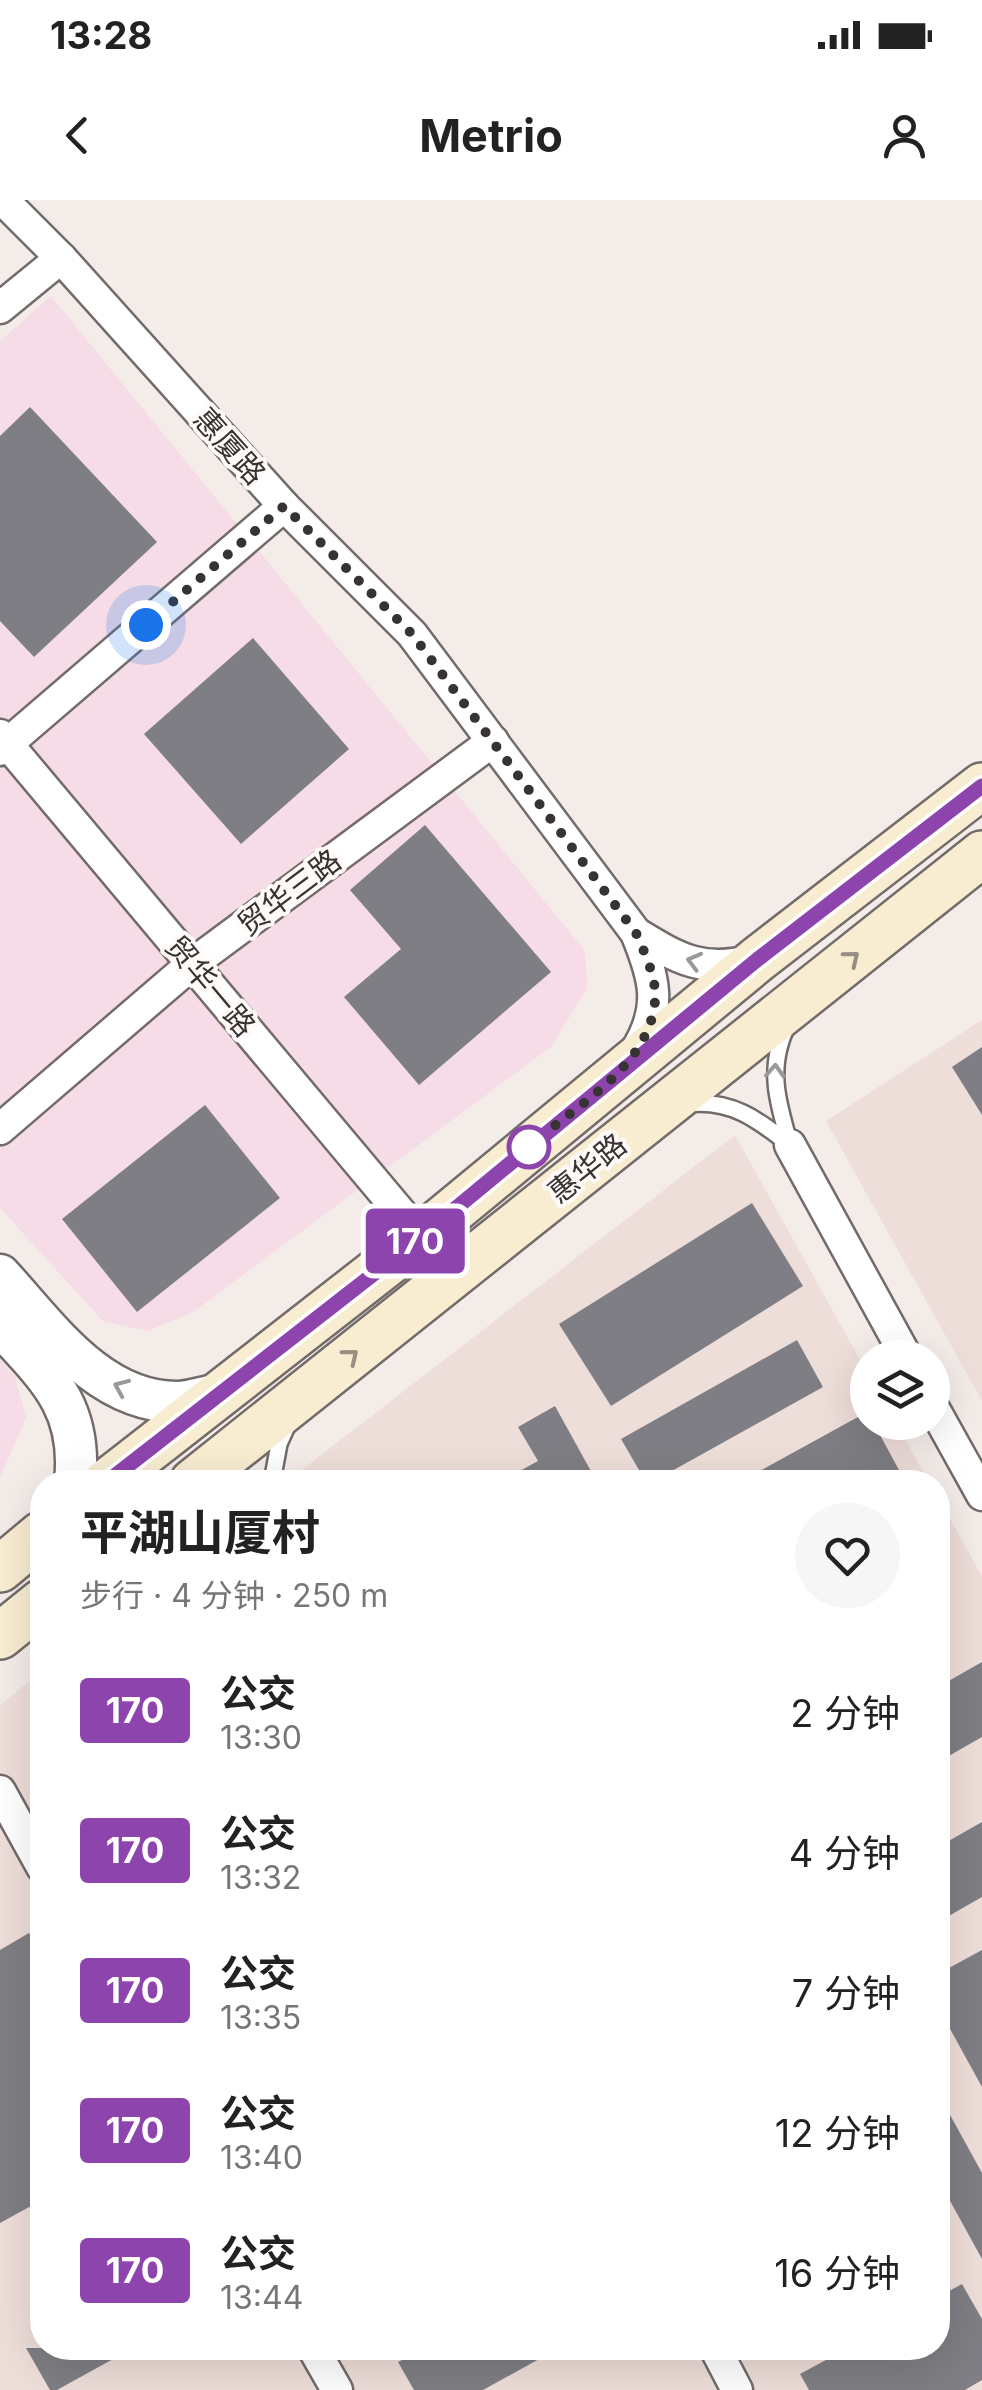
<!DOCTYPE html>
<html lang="zh">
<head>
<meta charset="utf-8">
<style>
  body { margin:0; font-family:Inter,"Noto Sans SC",sans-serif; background:#f6f6f6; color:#222; height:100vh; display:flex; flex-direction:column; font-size:38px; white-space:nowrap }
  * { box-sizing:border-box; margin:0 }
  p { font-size:32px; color:#767676 }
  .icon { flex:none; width:55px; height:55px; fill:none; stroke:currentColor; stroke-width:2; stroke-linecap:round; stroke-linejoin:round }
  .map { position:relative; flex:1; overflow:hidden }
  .panel { position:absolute; left:30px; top:1270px; width:920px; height:890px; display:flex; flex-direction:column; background:#fff; border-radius:40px; box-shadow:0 10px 40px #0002 }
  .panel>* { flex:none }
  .badge { padding:0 20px; border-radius:8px; font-size:35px; line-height:65px }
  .fabs { position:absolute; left:850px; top:1140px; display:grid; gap:20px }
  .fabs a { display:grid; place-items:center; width:100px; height:100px; border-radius:50%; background:#fff; box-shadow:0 10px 40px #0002; font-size:50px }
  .you { position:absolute; width:50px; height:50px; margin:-25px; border:8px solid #fff; border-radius:50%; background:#1a73e8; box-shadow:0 0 0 15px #1a73e833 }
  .map>.badge { position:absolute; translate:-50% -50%; box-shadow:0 0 0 5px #fff }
  .round { display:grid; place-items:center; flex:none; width:105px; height:105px; border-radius:52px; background:#f6f6f6 }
  .head { display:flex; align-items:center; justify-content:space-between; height:170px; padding:0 50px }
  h1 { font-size:48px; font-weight:700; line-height:75px }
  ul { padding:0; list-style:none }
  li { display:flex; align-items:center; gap:30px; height:140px; padding:0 50px }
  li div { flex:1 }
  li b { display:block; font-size:38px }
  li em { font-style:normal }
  li .badge { min-width:110px; font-weight:700; text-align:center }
  .status { display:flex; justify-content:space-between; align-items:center; height:70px; padding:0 50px; background:#fff; direction:ltr }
  .status svg { height:28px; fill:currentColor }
  header { display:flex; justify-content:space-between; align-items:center; height:130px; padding:0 50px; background:#fff; font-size:45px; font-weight:700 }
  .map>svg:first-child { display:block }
  .commercial { fill:#f5dce6 }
  .built { fill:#eeded9 }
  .building { fill:#7f7e84 }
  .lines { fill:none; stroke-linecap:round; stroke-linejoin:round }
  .service-casing { stroke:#726b69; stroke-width:20 }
  .minor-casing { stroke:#726b69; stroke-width:35 }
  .tertiary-casing { stroke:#726b69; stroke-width:45 }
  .secondary-casing { stroke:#726b69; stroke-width:50 }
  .service { stroke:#fff; stroke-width:15 }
  .minor { stroke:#fff; stroke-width:30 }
  .tertiary { stroke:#fff; stroke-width:40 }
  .secondary { stroke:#f8ecd1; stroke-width:45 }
  .oneway { stroke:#979082 }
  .oneway2 { stroke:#9a9998 }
  .line-casing { stroke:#fff; stroke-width:22 }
  .line { stroke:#8e44ad; stroke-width:15 }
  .walk { stroke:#363332; stroke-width:10; stroke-dasharray:0 18 }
  .stop-dot { fill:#fff; stroke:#8e44ad; stroke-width:5 }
  .labels { text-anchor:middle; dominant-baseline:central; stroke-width:8; stroke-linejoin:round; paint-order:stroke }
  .street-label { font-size:30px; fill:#363332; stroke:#fffaf8 }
</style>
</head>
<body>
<div class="status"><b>13:28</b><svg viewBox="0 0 49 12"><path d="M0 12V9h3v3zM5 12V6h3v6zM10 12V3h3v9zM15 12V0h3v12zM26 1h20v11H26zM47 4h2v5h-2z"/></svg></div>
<header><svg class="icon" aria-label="back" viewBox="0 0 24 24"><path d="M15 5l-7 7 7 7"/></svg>Metrio<svg class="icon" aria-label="person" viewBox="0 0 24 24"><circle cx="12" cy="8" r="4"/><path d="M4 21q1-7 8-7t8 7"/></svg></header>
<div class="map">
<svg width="982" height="2190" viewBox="0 0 982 2190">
  <rect width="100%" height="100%" fill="#f4ece9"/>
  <g class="commercial">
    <path d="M51,96L585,751L587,788L551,847L193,1112L147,1131L103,1121L0,1008V141Z"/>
    <path d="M0,1160L15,1177L26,1217L0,1278Z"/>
  </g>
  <g class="built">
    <path d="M982,820V1201L826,921Z"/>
    <path d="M735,935L867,1172L868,1222L896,1223L929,1282H286Z"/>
    <path d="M938,1297L982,1376V2190H0V1505L42,1471V2148H938Z"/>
  </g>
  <g class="building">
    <path d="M30,207L157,342L34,457L0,421V236Z"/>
    <path d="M253,438L349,549L241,644L144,534Z"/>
    <path d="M425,625L551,772L419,885L344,797L401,749L350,690Z"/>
    <path d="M982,847V915L952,867Z"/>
    <path d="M205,905L280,998L137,1112L62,1019Z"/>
    <path d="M752,1003L803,1086L611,1206L559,1124Z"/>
    <path d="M797,1140L823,1187L652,1282H646L621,1239Z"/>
    <path d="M555,1206L597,1282H500L538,1261L518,1227Z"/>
    <path d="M867,1212L868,1222H873L899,1270L876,1282H740Z"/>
    <path d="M982,1462V1537L938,1562V1487Z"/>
    <path d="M982,1622V1697L938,1722V1647Z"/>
    <path d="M29,1733L42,1758V2000L0,2023V1750Z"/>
    <path d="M982,1750V1887L938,1807V1774Z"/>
    <path d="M938,1893L982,1973V2059L938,1979Z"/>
    <path d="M962,2084L982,2119V2180L965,2190H809L800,2174L848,2148H938V2097Z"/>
    <path d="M26,2148H133L57,2190H50Z"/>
    <path d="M425,2148H559L483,2190H414L398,2162Z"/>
  </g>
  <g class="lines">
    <g class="service-casing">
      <g id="service">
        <path d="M786,828C767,869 778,904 790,945"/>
        <path d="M687,904C731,899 757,919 790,945"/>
        <path d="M272,1282L279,1244L288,1224"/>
      </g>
    </g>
    <g class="minor-casing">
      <g id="minor">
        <path d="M3,0L61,58L284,306L412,434L636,733C655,779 663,808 635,852"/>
        <path d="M0,108L61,58"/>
        <path d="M0,535L421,1037"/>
        <path d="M0,550L284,306"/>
        <path d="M636,733C680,760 703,773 754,760"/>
        <path d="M0,929L192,764L493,541"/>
        <path d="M790,945L907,1158"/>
        <path d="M932,1205L982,1295"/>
        <path d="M0,1591L42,1667"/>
        <path d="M313,2148L337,2190"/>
        <path d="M715,2148L737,2190"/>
      </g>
    </g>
    <g class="tertiary-casing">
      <g id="tertiary">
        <path d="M0,1075C48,1127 98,1202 177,1202C189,1202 203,1197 215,1195"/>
        <path d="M0,1125C48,1177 83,1207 75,1282"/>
      </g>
    </g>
    <g class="secondary-casing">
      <g id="secondary">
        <path d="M107,1282L421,1037L758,759L982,586"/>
        <path d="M193,1282L982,654"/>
        <path d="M0,1369L42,1334"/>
        <path d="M0,1436L42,1402"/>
      </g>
    </g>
    <use href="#service" class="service"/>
    <use href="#minor" class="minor"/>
    <use href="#tertiary" class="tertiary"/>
    <use href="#secondary" class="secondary"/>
  </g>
  <defs><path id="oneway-chevron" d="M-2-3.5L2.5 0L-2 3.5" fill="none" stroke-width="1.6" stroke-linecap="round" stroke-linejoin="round" transform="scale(2.5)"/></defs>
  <g class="oneway">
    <use href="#oneway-chevron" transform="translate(852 758) rotate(-39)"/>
    <use href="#oneway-chevron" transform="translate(351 1156) rotate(-39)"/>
  </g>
  <g class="oneway2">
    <use href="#oneway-chevron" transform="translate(694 761) rotate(-165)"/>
    <use href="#oneway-chevron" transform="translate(775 871) rotate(-87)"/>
    <use href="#oneway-chevron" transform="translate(121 1187) rotate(-157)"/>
  </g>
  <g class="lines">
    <g class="line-casing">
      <path id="line" d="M107,1282L421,1037L758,759L982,586"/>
    </g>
    <use href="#line" class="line"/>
    <path class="walk" d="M146,425L284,306L412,434L636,733C645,754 657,778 655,801C649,868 574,906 529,947"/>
  </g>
  <circle class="stop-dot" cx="529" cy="947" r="20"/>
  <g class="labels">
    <g class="street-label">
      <text transform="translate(230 246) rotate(48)">惠厦路</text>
      <text transform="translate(289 692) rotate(-37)">贸华三路</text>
      <text transform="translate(211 786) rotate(50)">贸华一路</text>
      <text transform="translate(587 968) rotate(-39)">惠华路</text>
    </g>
  </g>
</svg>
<div class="fabs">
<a><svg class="icon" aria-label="layers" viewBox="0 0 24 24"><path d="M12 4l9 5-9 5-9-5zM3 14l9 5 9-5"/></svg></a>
</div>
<div class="you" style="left:146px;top:425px"></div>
<b class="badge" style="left:415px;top:1041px;background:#8e44ad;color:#fff">170</b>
<section class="panel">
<div class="head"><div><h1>平湖山厦村</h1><p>步行 · 4 分钟 · 250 m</p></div><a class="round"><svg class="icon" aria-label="heart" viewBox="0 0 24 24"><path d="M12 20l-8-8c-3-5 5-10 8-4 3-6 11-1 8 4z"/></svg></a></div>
<ul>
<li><span class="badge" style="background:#8e44ad;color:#fff">170</span><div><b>公交</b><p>13:30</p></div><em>2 分钟</em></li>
<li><span class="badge" style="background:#8e44ad;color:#fff">170</span><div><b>公交</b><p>13:32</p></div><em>4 分钟</em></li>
<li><span class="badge" style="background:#8e44ad;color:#fff">170</span><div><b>公交</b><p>13:35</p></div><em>7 分钟</em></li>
<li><span class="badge" style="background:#8e44ad;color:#fff">170</span><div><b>公交</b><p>13:40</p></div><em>12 分钟</em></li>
<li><span class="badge" style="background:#8e44ad;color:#fff">170</span><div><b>公交</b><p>13:44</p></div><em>16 分钟</em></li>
</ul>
</section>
</div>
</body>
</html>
